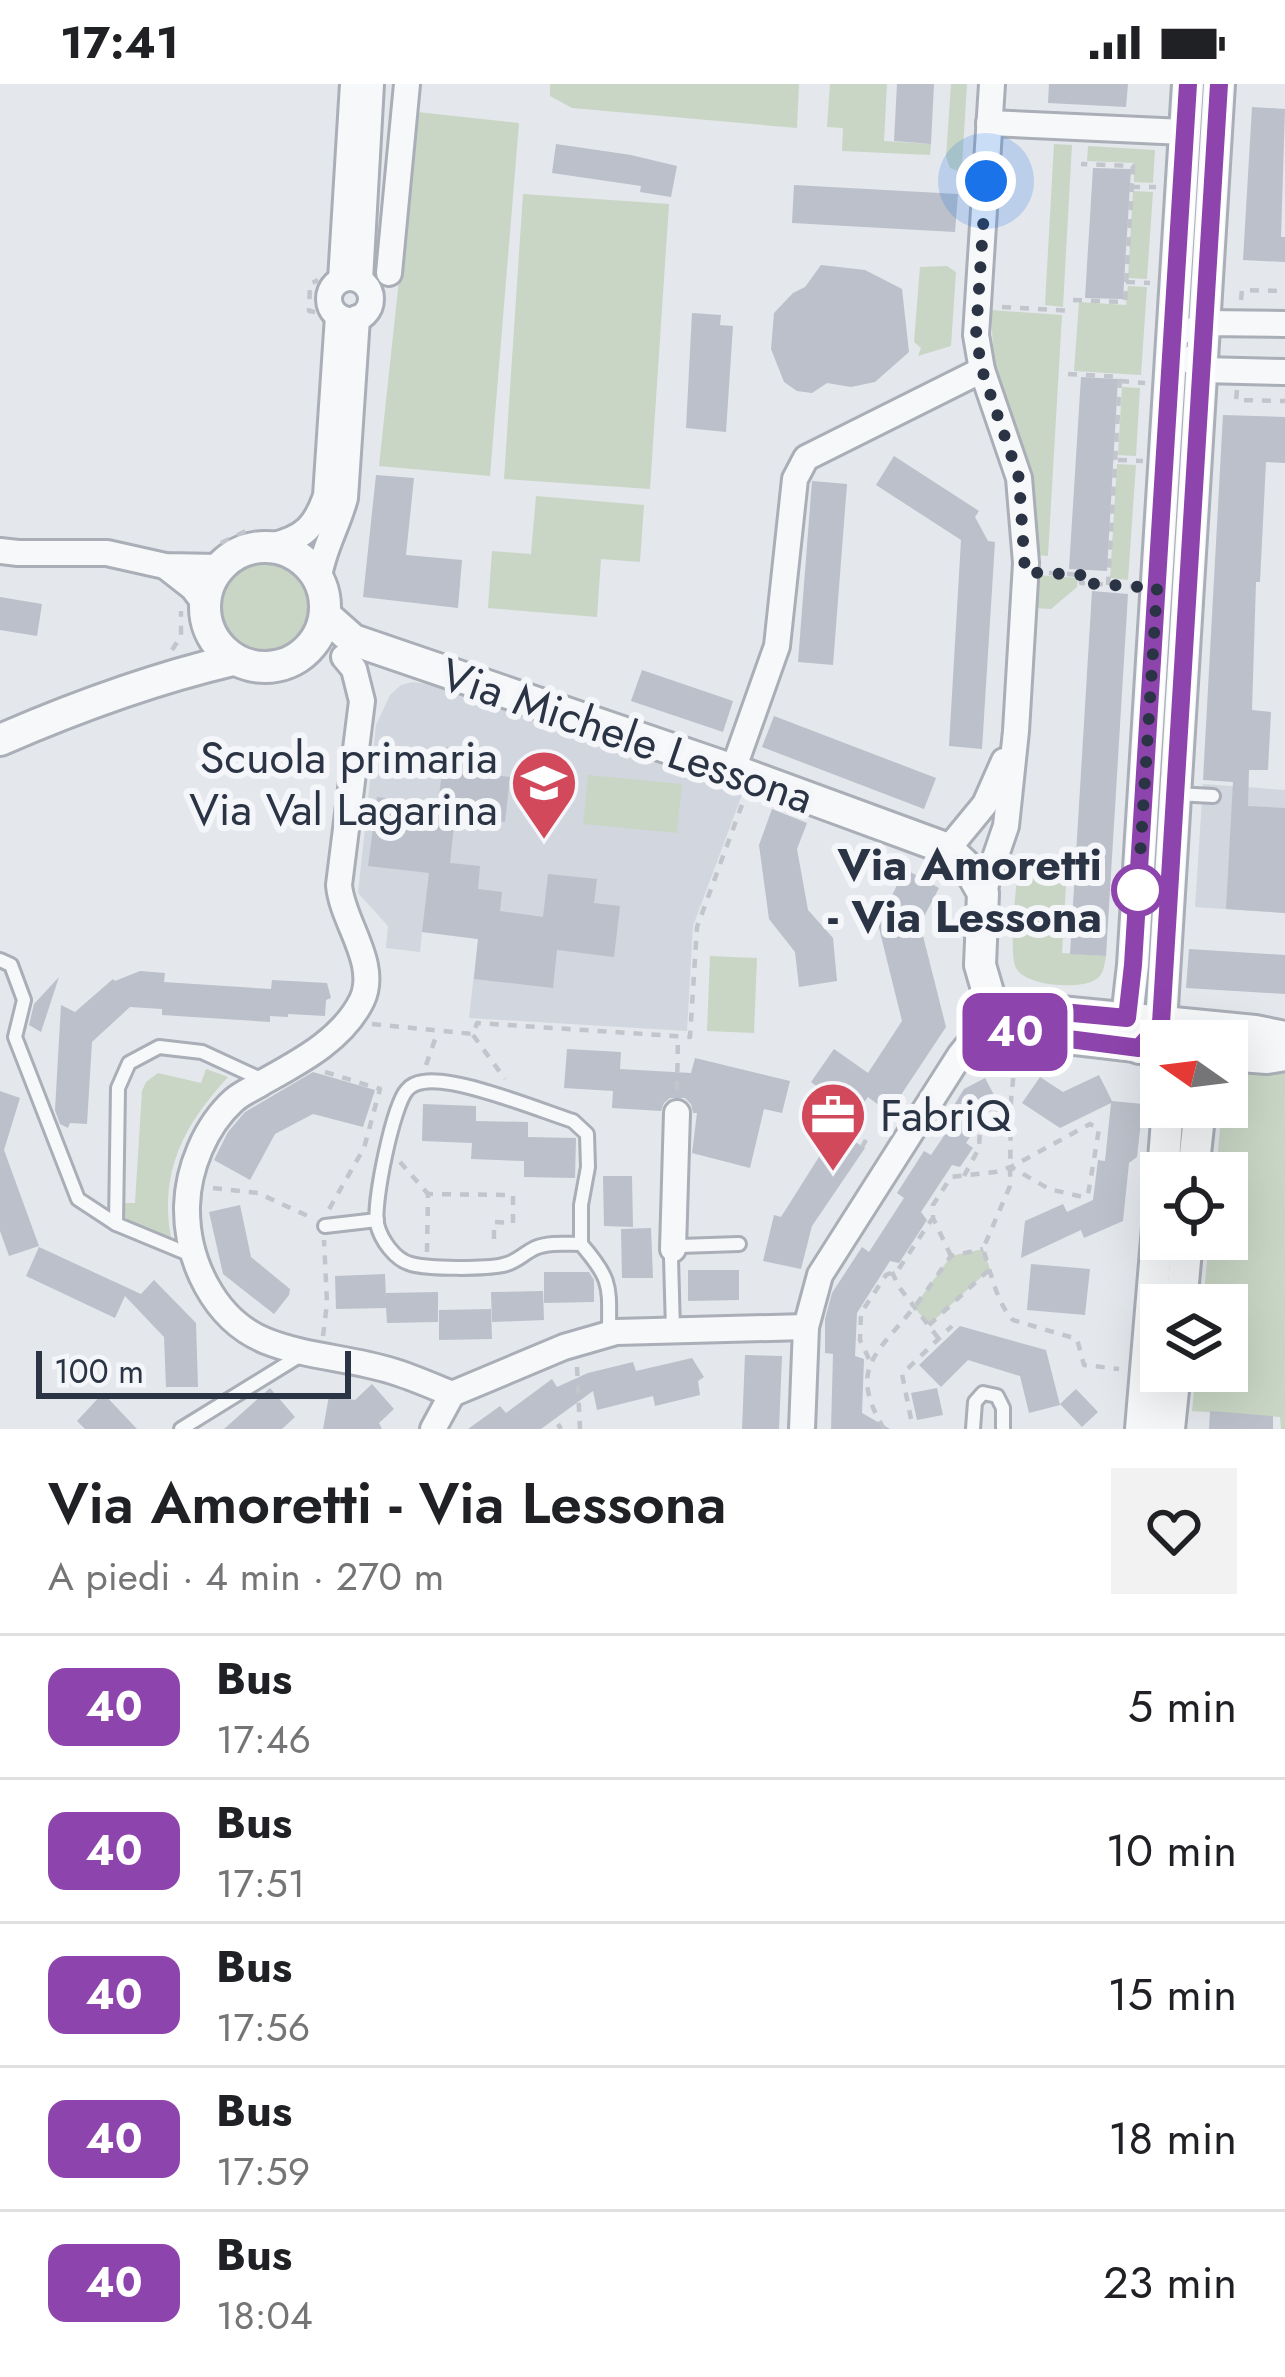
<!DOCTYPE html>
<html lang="it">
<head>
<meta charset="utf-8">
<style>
  body { margin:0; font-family:Jost,sans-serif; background:#f2f2f2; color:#202124; height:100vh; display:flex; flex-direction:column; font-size:45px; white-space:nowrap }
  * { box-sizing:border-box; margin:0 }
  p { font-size:39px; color:#757577 }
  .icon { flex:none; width:66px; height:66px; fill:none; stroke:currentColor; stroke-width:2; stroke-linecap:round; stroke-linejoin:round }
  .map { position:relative; height:1345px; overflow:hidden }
  .panel { display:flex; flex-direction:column; background:#fff; flex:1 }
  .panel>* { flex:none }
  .badge { padding:0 24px; border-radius:18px; font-size:42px; line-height:78px }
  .needle { width:78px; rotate:284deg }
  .controls { position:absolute; left:1140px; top:936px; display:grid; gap:24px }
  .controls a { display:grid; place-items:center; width:108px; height:108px; border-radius:0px; background:#fff; box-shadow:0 12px 48px #0002; font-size:60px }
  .scale { position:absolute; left:36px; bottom:30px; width:315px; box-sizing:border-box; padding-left:12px; border:6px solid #2b3445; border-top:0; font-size:33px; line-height:42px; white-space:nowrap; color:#2b3445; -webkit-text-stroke:9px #f4f6f9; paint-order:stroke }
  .you { position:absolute; width:60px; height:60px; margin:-30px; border:9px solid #fff; border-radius:50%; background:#1a73e8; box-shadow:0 0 0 18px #1a73e833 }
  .map>.badge { position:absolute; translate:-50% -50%; box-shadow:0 0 0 6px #fff }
  .round { display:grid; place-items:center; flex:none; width:126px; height:126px; border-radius:0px; background:#f2f2f2 }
  .overview { display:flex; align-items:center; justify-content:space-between; height:204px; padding:0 48px }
  h1 { font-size:57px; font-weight:600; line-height:90px }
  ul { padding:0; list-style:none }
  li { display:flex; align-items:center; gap:36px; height:144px; padding:0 48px; border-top:3px solid #e0e0e0 }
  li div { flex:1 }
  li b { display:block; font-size:45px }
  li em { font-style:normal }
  li .badge { min-width:132px; font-weight:700; text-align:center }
  .status { display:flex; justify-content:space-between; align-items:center; height:84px; padding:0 60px; background:#fff; direction:ltr }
  .status svg { height:33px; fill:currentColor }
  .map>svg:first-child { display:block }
  .built { fill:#d2d6de }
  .green { fill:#c9d6c5 }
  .building { fill:#bbc0ca }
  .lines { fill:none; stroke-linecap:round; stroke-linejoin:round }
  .service-casing { stroke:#a9aeb7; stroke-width:18 }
  .minor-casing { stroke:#a9aeb7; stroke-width:30 }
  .tertiary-casing { stroke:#a9aeb7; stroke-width:36 }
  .path { stroke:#c2c5cb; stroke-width:4.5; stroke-dasharray:9 9; stroke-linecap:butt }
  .service { stroke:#f7f8fa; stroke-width:12 }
  .minor { stroke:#f7f8fa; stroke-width:24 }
  .tertiary { stroke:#f7f8fa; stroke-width:30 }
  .line-casing { stroke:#fff; stroke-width:27 }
  .line { stroke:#8e44ad; stroke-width:18 }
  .walk { stroke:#2b3445; stroke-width:12; stroke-dasharray:0 21.6 }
  .stop-dot { fill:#fff; stroke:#8e44ad; stroke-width:6 }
  .labels { text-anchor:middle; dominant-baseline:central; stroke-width:12; stroke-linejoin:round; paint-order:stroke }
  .street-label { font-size:45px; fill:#2b3445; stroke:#f4f6f9 }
  .poi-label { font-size:45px; fill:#2b3445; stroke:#f4f6f9; text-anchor:end }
  .stop-label { font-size:45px; font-weight:bold; fill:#2b3445; stroke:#f4f6f9; text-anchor:end }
</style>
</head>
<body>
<div class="status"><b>17:41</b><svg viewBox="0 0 49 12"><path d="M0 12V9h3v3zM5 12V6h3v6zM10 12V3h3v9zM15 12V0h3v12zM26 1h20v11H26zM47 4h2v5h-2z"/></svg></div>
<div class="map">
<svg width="1285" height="1345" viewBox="0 0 1285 1345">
  <rect width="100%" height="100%" fill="#e4e7ec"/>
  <g class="built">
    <path d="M413,598L440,602L743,708L693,842L687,947L469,934L478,855L422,848L420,868L386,864L388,842L358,809L376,641L390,611L401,601Z"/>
    <path d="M1203,700L1285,706V829L1195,823Z"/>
  </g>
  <g class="green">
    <path d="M550,0H799L797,44L572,24L550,12Z"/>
    <path d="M830,0H887L884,57L931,60L930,71L842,67L843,44L827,43Z"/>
    <path d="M951,0H967L962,82L958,87L950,84L946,73Z"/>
    <path d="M417,28L519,39L490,392L379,382Z"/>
    <path d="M1054,60L1072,61L1063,223L1045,221Z"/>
    <path d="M1088,62L1155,66L1153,99L1134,98V79L1087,77Z"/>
    <path d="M1133,107L1153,108L1147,195L1128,194Z"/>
    <path d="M523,110L669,120L650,405L504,395Z"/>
    <path d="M947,182L956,188L951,262L918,272L921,264L914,258L920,183Z"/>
    <path d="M1128,202L1147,203L1141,291L1074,287L1079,218L1126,221Z"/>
    <path d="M991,226L1062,231L1048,472L1037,471V440L1031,384L994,284Z"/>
    <path d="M1122,303L1140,304L1136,372L1118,371Z"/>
    <path d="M1117,380L1136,381L1128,496L1110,494Z"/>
    <path d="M536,412L644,421L640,478L601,475L597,533L488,524L492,467L531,470Z"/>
    <circle cx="264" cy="522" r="45"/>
    <path d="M1036,491L1078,494L1077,503L1051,525L1034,524Z"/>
    <path d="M588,691L682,700L677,749L583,740Z"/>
    <path d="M1018,780L1067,783L1062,869L1106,872C1104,882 1104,891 1095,896C1079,906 1025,902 1016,884C1008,868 1017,801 1018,780Z"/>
    <path d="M710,872L757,874L754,949L707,947Z"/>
    <path d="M206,985L228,993C184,1041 159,1087 171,1154C151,1153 121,1141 120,1119H135L142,1007L146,998L158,989L201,999Z"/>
    <path d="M1247,985L1285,987V1345H1281L1280,1333L1192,1327L1196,1287H1227V1221H1203L1209,1155H1227V1089H1216L1222,1023H1227V1002Z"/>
    <path d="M983,1165L990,1185L929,1241L914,1223L951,1172Z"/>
  </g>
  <g class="building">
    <path d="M897,0H934L931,60L894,57Z"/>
    <path d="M1049,0H1128L1126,23L1048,19Z"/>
    <path d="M1252,23L1285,25L1281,153H1285V178L1243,176Z"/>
    <path d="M556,60L631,71L677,82L671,113L640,108L641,102L552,89Z"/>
    <path d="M1093,84L1131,85L1123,215L1085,214Z"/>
    <path d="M794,101L958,110L955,148L792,139Z"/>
    <path d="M821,181L865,186L902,205L909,268L875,298L851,303L827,299L812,309L797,307L784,298L771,265L774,229L793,209L805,203Z"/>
    <path d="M692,229L721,231L720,241L733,242L726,348L686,344Z"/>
    <path d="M1081,293L1118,295L1107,487L1069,485Z"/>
    <path d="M1223,331L1285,333V379L1266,378L1260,498H1256L1252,626L1271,628L1268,686H1249L1248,722L1285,724V829L1226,825L1233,698L1203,696Z"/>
    <path d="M894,372L979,427L975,433L988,457L995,458L982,665L949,662L961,456L876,401Z"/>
    <path d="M376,391L414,394L406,471L462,476L458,524L363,513Z"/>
    <path d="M812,397L847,400L833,581L798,578Z"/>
    <path d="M1092,507L1128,510L1106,872L1070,870Z"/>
    <path d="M0,513L42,520L37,552L0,546Z"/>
    <path d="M642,586L733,617L723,648L631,617Z"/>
    <path d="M774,632L936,694L924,725L762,663Z"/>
    <path d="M445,663L488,668L486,690L510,693L505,738L455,732L450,779L480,782L478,805L502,808L500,827L543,833L548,790L597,795L594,819L620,822L614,873L557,866L553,904L474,895L478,855L422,848L429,789L368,782L377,713L438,721Z"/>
    <path d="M772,725L807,739L797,765L808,826L833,854L837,897L799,903L795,868L769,835L759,761Z"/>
    <path d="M905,785L939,804L920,840L946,943L889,1029L868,1013L854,1031L811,998L834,965L868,989L902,937L878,840Z"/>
    <path d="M1189,865L1285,871V910L1186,904Z"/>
    <path d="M140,887L165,889L164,898L271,905L272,896L327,899L331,914L326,916L325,932L288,930V933L270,932V938L162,931V925L130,923L92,958L87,1040L70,1039L68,1044L60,1040L55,1026L61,921L75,928L113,895L115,897Z"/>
    <path d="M59,893L41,948L29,941L34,920Z"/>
    <path d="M567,965L621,968L620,985L691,989L695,974L790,997L782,1029L764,1025L750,1084L692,1069L697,1029H693L691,1020L685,1014H670L664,1019L661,1027L612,1024L613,1007L564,1004Z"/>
    <path d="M313,988L375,1006L363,1043L313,1030L275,1050L250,1096L214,1076L228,1048L245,1028Z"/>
    <path d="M1099,991L1112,1017L1143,1020L1137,1073L1129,1079L1123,1137L1084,1154L1081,1146L1021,1174L1025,1137L1063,1120L1067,1128L1093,1116L1098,1076L1105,1077L1111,1019L1060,1044L1022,1019L1040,993L1063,1008Z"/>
    <path d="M985,994L1000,1022L985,1030L966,1059L973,1064L960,1083L952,1081L921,1128L927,1136L899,1179L890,1177L857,1229L855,1272L864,1275L862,1329L890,1345H831L833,1270L825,1269V1235L832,1209L862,1163L869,1168L904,1114L897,1109L924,1067L931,1071L950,1043L943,1039L964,1005Z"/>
    <path d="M0,1007L20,1014L4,1066L39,1162L9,1172L0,1147Z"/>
    <path d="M423,1020L476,1022V1037L528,1038V1053L576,1054L575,1094L524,1093V1077L471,1075L472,1059L422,1057Z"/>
    <path d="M836,1046L865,1064L812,1142L801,1185L763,1177L774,1131L781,1133Z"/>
    <path d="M603,1092H632L633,1143L604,1142Z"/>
    <path d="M240,1121L251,1173L290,1205L289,1211L274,1230L223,1190L209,1128Z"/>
    <path d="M651,1144L653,1194H622L621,1145Z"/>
    <path d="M39,1163L141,1210L154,1196L196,1239L198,1303H166L164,1253L125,1212L115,1234L26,1192Z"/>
    <path d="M1031,1180L1090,1185L1085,1231L1027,1226Z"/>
    <path d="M688,1186H739V1216L688,1217Z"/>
    <path d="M544,1188H589L594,1196V1218L544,1219Z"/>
    <path d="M385,1190L386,1214V1209L438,1208V1238L387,1239L386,1224L336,1225L335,1192Z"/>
    <path d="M543,1207L544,1236L492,1238L491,1208Z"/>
    <path d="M491,1225L492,1255L439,1256V1226Z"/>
    <path d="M960,1242L1046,1266L1060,1321L1029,1329L1020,1292L968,1276L941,1303L919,1281Z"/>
    <path d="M745,1271L782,1272L779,1345H742Z"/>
    <path d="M692,1274L704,1293L698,1297L700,1311L655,1322L653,1312L597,1326L593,1307L541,1345H468L500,1322L506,1329L552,1295L557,1303L588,1289L633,1278L636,1287Z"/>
    <path d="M372,1300L394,1325L379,1339L382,1345H323L329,1312L355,1316Z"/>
    <path d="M270,1304L295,1333L282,1345H224Z"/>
    <path d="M937,1304L943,1331L917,1336L911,1309Z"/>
    <path d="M1076,1305L1098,1328L1082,1343L1060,1320Z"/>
    <path d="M103,1309L137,1345H85L77,1337Z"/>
    <path d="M1210,1327L1273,1332V1345H1209Z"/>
  </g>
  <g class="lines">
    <g class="service-casing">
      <g id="service">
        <path d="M1176,710L1213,712"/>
        <path d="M0,876L11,881L24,916L15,953L78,1115L116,1140L191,1171"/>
        <path d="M116,1140L118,1004L129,979L159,963L202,968L265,997"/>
        <path d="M325,1142L377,1136"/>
        <path d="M581,1160C566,1160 549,1158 535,1164C524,1169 516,1179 503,1181C485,1185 428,1185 411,1180C395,1176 381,1156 377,1140C373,1119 393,1021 407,1006C411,1001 416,999 423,998C456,992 539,1026 573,1037L587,1050L588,1083L581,1121V1160C613,1197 609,1202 609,1250"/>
        <path d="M673,1246L671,1174L673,1165L680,1162L739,1160"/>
        <path d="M181,1345L301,1271"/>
        <path d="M973,1345L975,1318L983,1309L997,1312L1003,1324V1345"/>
      </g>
    </g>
    <g class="minor-casing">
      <g id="minor">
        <path d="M989,39L1184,48"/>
        <path d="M389,189L407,0"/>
        <circle cx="350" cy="215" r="21"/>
        <path d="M341,196L353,0"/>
        <path d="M360,196L371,0"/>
        <path d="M1192,247L1204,239L1285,240"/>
        <path d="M1189,275L1202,286L1285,288"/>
        <path d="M271,462C304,454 315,443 326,412L338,232"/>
        <path d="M0,467L18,469H107L165,482L219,483"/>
        <path d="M165,482L193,504L205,520"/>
        <path d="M319,493C323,465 338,441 345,414L357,234"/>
        <path d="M344,573L354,585L362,617L339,801C342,838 379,879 362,916C343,955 301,977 265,997C255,1004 243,1008 234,1016C205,1042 188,1085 187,1122C186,1176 214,1236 266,1257C306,1273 351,1274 392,1287C412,1293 432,1302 452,1310"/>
        <path d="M733,686L777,562L795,395L806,374L982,286"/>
        <path d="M948,765L985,720L1004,677"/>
        <path d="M983,809L1006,742L1016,647L1026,479L1019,394L982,286L976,251L992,0"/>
        <path d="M673,1165L677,1029"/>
        <path d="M452,1310L564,1263L616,1248L806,1243"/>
        <path d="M433,1345L452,1310"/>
        <path d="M802,1345L806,1243L820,1191L960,971L994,929"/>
      </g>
    </g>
    <g class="tertiary-casing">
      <g id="tertiary">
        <circle cx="265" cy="523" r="60"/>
        <path d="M326,532L353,556L733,686L948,765L970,786L983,809L980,881L994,929L1014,948L1161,965"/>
        <path d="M0,656C76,623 152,595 233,576"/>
        <path d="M994,929L1030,925L1255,947L1285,953"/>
        <path d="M1161,939L1219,0"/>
        <path d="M1139,964L1127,934L1133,881L1188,0"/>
        <path d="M1227,971L1267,974L1285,971"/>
        <path d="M1163,1089L1168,1023"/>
        <path d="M1193,1089L1200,1023"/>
        <path d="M1181,1221L1187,1155"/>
        <path d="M1141,1345L1161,1108"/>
        <path d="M1169,1345L1175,1287"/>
      </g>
    </g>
    <g class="path">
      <path d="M1131,103H1156"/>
      <path d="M1126,198L1150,199"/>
      <path d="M1073,216L1125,218L1133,82L1081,80"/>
      <path d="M1241,216L1242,206L1285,207"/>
      <path d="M1002,223L1072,227"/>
      <path d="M315,228L309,227L310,200L318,196"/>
      <path d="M1068,290L1120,293L1108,501"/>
      <path d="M1120,297L1145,299"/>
      <path d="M1237,306L1236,316L1285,317"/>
      <path d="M1118,376L1143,377"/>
      <path d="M221,459L246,447H255"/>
      <path d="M1049,489L1082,491L1081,499L1131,502"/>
      <path d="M172,566L181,552V527"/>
      <path d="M372,940L473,950L477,939L690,953L697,843L743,718"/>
      <path d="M473,951L505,995"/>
      <path d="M1015,976L1011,1017L1010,1102L983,1165C991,1188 996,1218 1013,1236L1077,1255L1084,1281L1119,1285"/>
      <path d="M426,981L438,947"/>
      <path d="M325,988L380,1005L364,1064L328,1127"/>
      <path d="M677,1006L678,952"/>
      <path d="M862,1063L866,1056"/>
      <path d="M400,1078L428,1110"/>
      <path d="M964,1092L979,1064L980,1045L988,1035L1010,1021"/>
      <path d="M213,1104L258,1109L310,1133"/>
      <path d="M427,1168L428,1110L513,1111V1139L494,1138V1164"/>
      <path d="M951,1172L933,1134V1121L951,1093L995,1088L1011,1083L1090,1040L1099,1045L1088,1111L1083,1113L1049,1105L1011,1083"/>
      <path d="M892,1188L899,1203L939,1255"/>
      <path d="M929,1241L990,1185"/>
      <path d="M323,1252L327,1219L324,1156"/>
      <path d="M869,1275L860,1256L861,1229L886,1191L898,1186L932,1135"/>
      <path d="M577,1283L580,1345"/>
      <path d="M911,1335L902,1290L952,1242"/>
      <path d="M558,1340L561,1345"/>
      <path d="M884,1345C849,1286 874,1272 911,1227C925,1210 938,1190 951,1172L983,1165"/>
    </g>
    <use href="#service" class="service"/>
    <use href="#minor" class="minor"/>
    <use href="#tertiary" class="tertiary"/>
  </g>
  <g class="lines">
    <g class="line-casing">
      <path id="line" d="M1188,0L1133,881L1127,934L1030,925L994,929L1014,948L1139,964L1161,939L1219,0"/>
    </g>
    <use href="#line" class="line"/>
    <path class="walk" d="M986,97L976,251L982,286L1019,394L1025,488L1082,491V499L1157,504L1138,806"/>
  </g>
  <defs>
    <g id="school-pin" transform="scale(3.45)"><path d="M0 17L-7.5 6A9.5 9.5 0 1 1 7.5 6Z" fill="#d1495b" stroke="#f4f6f9"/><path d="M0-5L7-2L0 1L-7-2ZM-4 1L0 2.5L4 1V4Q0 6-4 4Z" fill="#fff"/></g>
    <g id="office-pin" transform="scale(3.45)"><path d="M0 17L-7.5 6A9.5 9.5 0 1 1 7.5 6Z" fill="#d1495b" stroke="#f4f6f9"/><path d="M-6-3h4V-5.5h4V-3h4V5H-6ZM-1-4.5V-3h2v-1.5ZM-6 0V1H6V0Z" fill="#fff"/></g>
  </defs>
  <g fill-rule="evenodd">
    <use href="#school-pin" x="544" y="699"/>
    <use href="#office-pin" x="833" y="1031"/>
  </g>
  <circle class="stop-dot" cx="1138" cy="806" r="24"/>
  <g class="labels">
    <g class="street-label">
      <text transform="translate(627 652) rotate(19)">Via Michele Lessona</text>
    </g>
    <g class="poi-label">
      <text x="498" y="673">Scuola primaria<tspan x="498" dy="52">Via Val Lagarina</tspan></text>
      <text x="880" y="1031" text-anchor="start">FabriQ</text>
    </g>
    <g class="stop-label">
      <text x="1102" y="780">Via Amoretti<tspan x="1102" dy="52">- Via Lessona</tspan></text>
    </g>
  </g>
</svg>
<div class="controls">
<a><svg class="needle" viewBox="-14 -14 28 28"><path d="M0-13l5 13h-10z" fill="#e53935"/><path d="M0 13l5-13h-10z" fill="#757577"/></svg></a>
<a><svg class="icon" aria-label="locate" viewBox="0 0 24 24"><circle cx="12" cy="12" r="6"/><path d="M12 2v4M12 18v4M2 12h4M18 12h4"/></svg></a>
<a><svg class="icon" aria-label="layers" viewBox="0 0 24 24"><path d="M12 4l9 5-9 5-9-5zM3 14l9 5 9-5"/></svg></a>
</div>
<div class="scale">100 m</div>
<div class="you" style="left:986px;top:97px"></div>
<b class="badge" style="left:1015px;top:948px;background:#8e44ad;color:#fff">40</b>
</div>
<section class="panel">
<div class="overview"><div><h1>Via Amoretti - Via Lessona</h1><p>A piedi · 4 min · 270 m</p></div><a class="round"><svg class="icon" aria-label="heart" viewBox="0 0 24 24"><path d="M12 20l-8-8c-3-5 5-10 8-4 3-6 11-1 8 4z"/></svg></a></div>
<ul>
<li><span class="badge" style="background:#8e44ad;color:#fff">40</span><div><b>Bus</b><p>17:46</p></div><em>5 min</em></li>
<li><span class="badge" style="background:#8e44ad;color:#fff">40</span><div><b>Bus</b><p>17:51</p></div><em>10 min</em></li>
<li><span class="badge" style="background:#8e44ad;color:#fff">40</span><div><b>Bus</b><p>17:56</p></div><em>15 min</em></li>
<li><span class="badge" style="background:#8e44ad;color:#fff">40</span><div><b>Bus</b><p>17:59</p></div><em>18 min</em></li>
<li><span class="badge" style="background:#8e44ad;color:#fff">40</span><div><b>Bus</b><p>18:04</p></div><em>23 min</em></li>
</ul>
</section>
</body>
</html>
